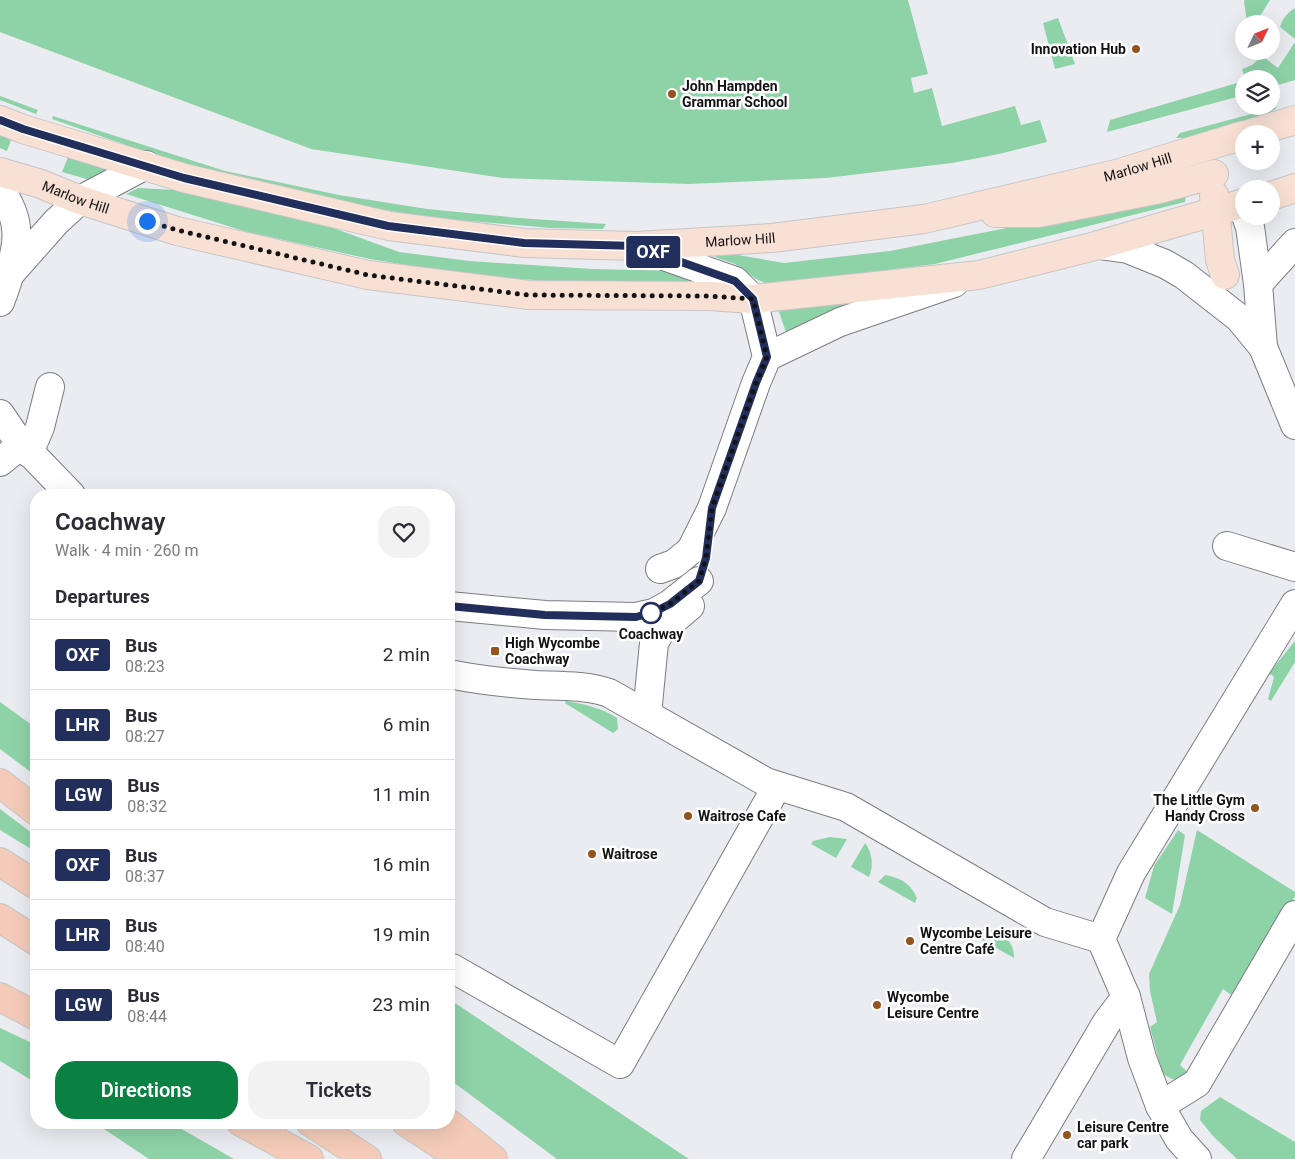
<!DOCTYPE html>
<html lang="en">
<head>
<meta charset="utf-8">
<style>
  body { margin:0; font-family:Roboto,sans-serif; background:#f2f2f3; color:#2b2b33; height:100vh; display:flex; flex-direction:column; font-size:19px; white-space:nowrap }
  * { box-sizing:border-box; margin:0 }
  p { font-size:16px; color:#7c7c81 }
  .icon { flex:none; width:28px; height:28px; fill:none; stroke:currentColor; stroke-width:2; stroke-linecap:round; stroke-linejoin:round }
  .map { position:relative; flex:1; overflow:hidden }
  .sheet { position:absolute; left:30px; top:489px; width:425px; height:640px; display:flex; flex-direction:column; background:#fff; border-radius:20px; box-shadow:0 5px 20px #0002 }
  .sheet>* { flex:none }
  .badge { padding:0 10px; border-radius:4px; font-size:18px; line-height:32px }
  .needle { width:32px; rotate:47deg }
  .buttons { position:absolute; left:1235px; top:15px; display:grid; gap:10px }
  .buttons a { display:grid; place-items:center; width:45px; height:45px; border-radius:50%; background:#fff; box-shadow:0 5px 20px #0002; font-size:25px }
  .you { position:absolute; width:25px; height:25px; margin:-12px; border:4px solid #fff; border-radius:50%; background:#1a73e8; box-shadow:0 0 0 8px #1a73e833 }
  .map>.badge { position:absolute; translate:-50% -50%; box-shadow:0 0 0 2px #fff }
  h2 { padding:0 25px; font-size:19px; line-height:45px }
  .round { display:grid; place-items:center; flex:none; width:52px; height:52px; border-radius:20px; background:#f2f2f3 }
  .overview { display:flex; align-items:center; justify-content:space-between; height:85px; padding:0 25px }
  h1 { font-size:24px; font-weight:600; line-height:38px }
  .primary-button { display:flex; gap:10px; margin-top:auto; padding:10px 25px }
  .primary-button a { flex:1; height:58px; border-radius:20px; background:#0b8043; color:#fff; font-size:20px; font-weight:600; line-height:58px; text-align:center }
  .primary-button a+a { background:#f2f2f3; color:#2b2b33 }
  ul { padding:0; list-style:none }
  li { display:flex; align-items:center; gap:15px; height:70px; padding:0 25px; border-top:1px solid #e1e1e2 }
  li div { flex:1 }
  li b { display:block; font-size:19px }
  li em { font-style:normal }
  li .badge { min-width:55px; font-weight:700; text-align:center }
  .map>svg:first-child { display:block }
  .green { fill:#8ed2a7 }
  .lines { fill:none; stroke-linecap:round; stroke-linejoin:round }
  .minor-casing { stroke:#7c7d81; stroke-width:30 }
  .major-casing { stroke:#c6c6c7; stroke-width:30 }
  .highway-casing { stroke:#c6c6c7; stroke-width:30 }
  .minor { stroke:#fff; stroke-width:28 }
  .major { stroke:#f8e0d4; stroke-width:28 }
  .highway { stroke:#f4cbb8; stroke-width:28 }
  .line-casing { stroke:#fff; stroke-width:11 }
  .line { stroke:#222e5b; stroke-width:8 }
  .walk { stroke:#131315; stroke-width:5; stroke-dasharray:0 9 }
  .poi-dot { fill:#94541e; stroke:#fff; stroke-width:2 }
  .stop-dot { fill:#fff; stroke:#222e5b; stroke-width:2.5 }
  .labels { text-anchor:middle; dominant-baseline:central; stroke-width:5; stroke-linejoin:round; paint-order:stroke }
  .poi-label { font-size:14px; font-weight:bold; fill:#131315; stroke:#fff; text-anchor:start }
  .street-label { font-size:14px; fill:#131315; stroke:#fff }
  .stop-label { font-size:14px; font-weight:bold; fill:#131315; stroke:#fff }
</style>
</head>
<body>
<div class="map">
<svg width="1295" height="1159" viewBox="0 0 1295 1159">
  <rect width="100%" height="100%" fill="#ebecf1"/>
  <g class="green">
    <path d="M0,0H908L928,74L911,78L914,93L932,88L942,126L1015,106L1021,125L1040,120L1047,142L999,154L952,163L826,178L689,184L503,178L311,149L0,32Z"/>
    <path d="M1245,0H1270L1255,24H1247L1244,1Z"/>
    <path d="M1295,8V39L1280,27C1282,19 1288,12 1295,8Z"/>
    <path d="M1058,18L1075,64L1055,69L1043,23Z"/>
    <path d="M1295,42V80L1271,87V79H1245L1242,69L1252,65L1262,56L1278,68Z"/>
    <path d="M1244,81V95L1107,132L1110,120Z"/>
    <path d="M0,96L38,110L36,114L0,100Z"/>
    <path d="M1278,107L1268,114L1185,138H1176L1180,133Z"/>
    <path d="M53,116L225,171L339,195L427,209L519,218L606,224L603,229L551,228L435,218L354,205L213,172L143,151L52,119Z"/>
    <path d="M0,131L13,135L7,151L0,148Z"/>
    <path d="M69,155L112,170L90,180L62,172Z"/>
    <path d="M138,188L176,190L336,229L399,252L469,261L592,269L684,271L710,285H610L474,276L370,259L247,232L126,194Z"/>
    <path d="M1186,195L1185,202L935,264L840,276L765,283L756,279L735,264L715,257L717,255H738L784,263L890,251L1109,208Z"/>
    <path d="M840,302L844,305L842,310L789,333L786,332L779,312L781,308Z"/>
    <path d="M1295,641V662L1271,701L1268,699L1274,677L1269,673Z"/>
    <path d="M566,701C584,704 602,708 617,718L618,729L613,733L565,703Z"/>
    <path d="M0,702L36,728V776L0,749Z"/>
    <path d="M0,809L36,836V852L0,830Z"/>
    <path d="M1178,830L1185,835L1172,914L1145,898L1154,866Z"/>
    <path d="M1197,830L1295,892V896L1234,997L1223,989L1180,1065L1192,1076L1183,1084L1166,1076L1162,1072L1150,1027L1157,1022L1150,991L1149,974L1180,905Z"/>
    <path d="M830,837L847,839L836,858L811,844L813,841Z"/>
    <path d="M865,843C872,852 874,866 869,877L851,867Z"/>
    <path d="M885,875C901,878 910,883 917,898L915,903L878,882Z"/>
    <path d="M984,929C1000,931 1014,939 1014,958L975,936L978,932Z"/>
    <path d="M449,999L689,1159H557L449,1079Z"/>
    <path d="M0,1028L36,1045V1083L0,1061Z"/>
    <path d="M1220,1097L1295,1142V1159H1237L1213,1136L1200,1120L1201,1111Z"/>
    <path d="M95,1123H171L234,1159H149Z"/>
  </g>
  <g class="lines">
    <g class="minor-casing">
      <g id="minor">
        <path d="M0,188C7,200 15,214 16,228C19,246 7,285 0,302"/>
        <path d="M1246,216L1250,227L1258,284L1263,347L1295,425"/>
        <path d="M1099,245L1128,249L1165,264L1184,275L1239,318L1263,347"/>
        <path d="M636,246L735,281L753,299L767,357L756,383L712,508L691,550L674,564L660,569"/>
        <path d="M9,275L56,222L80,200L146,165"/>
        <path d="M1258,284L1295,243"/>
        <path d="M767,357L840,322L954,283"/>
        <path d="M0,414L17,439L71,495"/>
        <path d="M29,453L40,427L50,387"/>
        <path d="M0,462L22,444"/>
        <path d="M1227,546L1295,567"/>
        <path d="M449,606L545,615L636,617L654,613L670,604L699,581"/>
        <path d="M449,674C478,680 507,683 536,685C561,686 585,685 609,693L766,782L846,807L1045,922L1101,939"/>
        <path d="M647,714L654,643L660,632L690,606"/>
        <path d="M452,968L620,1064L777,786"/>
        <path d="M1160,1106L1197,1083L1295,915"/>
        <path d="M1026,1159L1107,1022L1126,997"/>
        <path d="M1197,1159L1179,1139L1160,1106L1142,1058L1126,997L1101,939L1131,873L1295,604"/>
      </g>
    </g>
    <g class="major-casing">
      <g id="major">
        <path id="s1" d="M0,120L23,129L184,178L389,226L524,243L636,246L772,238L924,219L1116,174L1244,135"/>
        <path d="M1249,134L1295,120"/>
        <path id="s2" d="M0,172L41,184L80,200L177,231L368,275L529,295L709,296L753,299L979,275L1099,245L1244,203"/>
        <path d="M1214,195L1220,260L1225,275"/>
        <path d="M1271,196L1295,188"/>
        <path d="M995,213H1039L1160,189L1214,174"/>
      </g>
    </g>
    <g class="highway-casing">
      <g id="highway">
        <path d="M0,783L36,811"/>
        <path d="M0,862L36,885"/>
        <path d="M0,918L36,941"/>
        <path d="M0,997L36,1016"/>
        <path d="M241,1122L309,1159"/>
        <path d="M310,1122L367,1159"/>
        <path d="M406,1122L462,1159"/>
        <path d="M447,1122L493,1159"/>
      </g>
    </g>
    <use href="#minor" class="minor"/>
    <use href="#major" class="major"/>
    <use href="#highway" class="highway"/>
  </g>
  <g class="lines">
    <g class="line-casing">
      <path id="line" d="M0,120L23,129L184,178L388,226L524,243L636,246L735,281L753,299L767,357L756,383L712,508L706,558L699,581L670,604L654,612L636,617L545,615L449,606"/>
    </g>
    <use href="#line" class="line"/>
    <path class="walk" d="M147,221L177,230L368,275L528,295L709,296L753,299L767,357L756,383L712,508L706,558L699,581L670,604L651,613"/>
  </g>
  <g class="poi-dot">
    <circle cx="1136" cy="49" r="5"/>
    <circle cx="672" cy="94" r="5"/>
    <rect x="490" y="646" width="10" height="10" rx="2.5"/>
    <circle cx="1255" cy="808" r="5"/>
    <circle cx="688" cy="816" r="5"/>
    <circle cx="592" cy="854" r="5"/>
    <circle cx="910" cy="941" r="5"/>
    <circle cx="877" cy="1005" r="5"/>
    <circle cx="1067" cy="1135" r="5"/>
  </g>
  <circle class="stop-dot" cx="651" cy="613" r="10"/>
  <g class="labels">
    <g class="poi-label">
      <text x="1126" y="49" text-anchor="end">Innovation Hub</text>
      <text x="682" y="86">John Hampden<tspan x="682" dy="16">Grammar School</tspan></text>
      <text x="505" y="643">High Wycombe<tspan x="505" dy="16">Coachway</tspan></text>
      <text x="1245" y="800" text-anchor="end">The Little Gym<tspan x="1245" dy="16">Handy Cross</tspan></text>
      <text x="698" y="816">Waitrose Cafe</text>
      <text x="602" y="854">Waitrose</text>
      <text x="920" y="933">Wycombe Leisure<tspan x="920" dy="16">Centre Café</tspan></text>
      <text x="887" y="997">Wycombe<tspan x="887" dy="16">Leisure Centre</tspan></text>
      <text x="1077" y="1127">Leisure Centre<tspan x="1077" dy="16">car park</tspan></text>
    </g>
    <g class="street-label">
      <text stroke="none"><textPath href="#s1" startOffset="1161">Marlow Hill</textPath></text>
      <text stroke="none"><textPath href="#s2" startOffset="80">Marlow Hill</textPath></text>
      <text stroke="none"><textPath href="#s1" startOffset="756">Marlow Hill</textPath></text>
    </g>
    <g class="stop-label">
      <text x="651" y="634">Coachway</text>
    </g>
  </g>
</svg>
<div class="buttons">
<a><svg class="needle" viewBox="-14 -14 28 28"><path d="M0-13l5 13h-10z" fill="#e53935"/><path d="M0 13l5-13h-10z" fill="#7c7c81"/></svg></a>
<a><svg class="icon" aria-label="layers" viewBox="0 0 24 24"><path d="M12 4l9 5-9 5-9-5zM3 14l9 5 9-5"/></svg></a>
<a>+</a>
<a>−</a>
</div>
<div class="you" style="left:147px;top:221px"></div>
<b class="badge" style="left:653px;top:252px;background:#222e5b;color:#fff">OXF</b>
<section class="sheet">
<div class="overview"><div><h1>Coachway</h1><p>Walk · 4 min · 260 m</p></div><a class="round"><svg class="icon" aria-label="heart" viewBox="0 0 24 24"><path d="M12 20l-8-8c-3-5 5-10 8-4 3-6 11-1 8 4z"/></svg></a></div>
<h2>Departures</h2>
<ul>
<li><span class="badge" style="background:#222e5b;color:#fff">OXF</span><div><b>Bus</b><p>08:23</p></div><em>2 min</em></li>
<li><span class="badge" style="background:#222e5b;color:#fff">LHR</span><div><b>Bus</b><p>08:27</p></div><em>6 min</em></li>
<li><span class="badge" style="background:#222e5b;color:#fff">LGW</span><div><b>Bus</b><p>08:32</p></div><em>11 min</em></li>
<li><span class="badge" style="background:#222e5b;color:#fff">OXF</span><div><b>Bus</b><p>08:37</p></div><em>16 min</em></li>
<li><span class="badge" style="background:#222e5b;color:#fff">LHR</span><div><b>Bus</b><p>08:40</p></div><em>19 min</em></li>
<li><span class="badge" style="background:#222e5b;color:#fff">LGW</span><div><b>Bus</b><p>08:44</p></div><em>23 min</em></li>
</ul>
<div class="primary-button"><a>Directions</a><a>Tickets</a></div>
</section>
</div>
</body>
</html>
